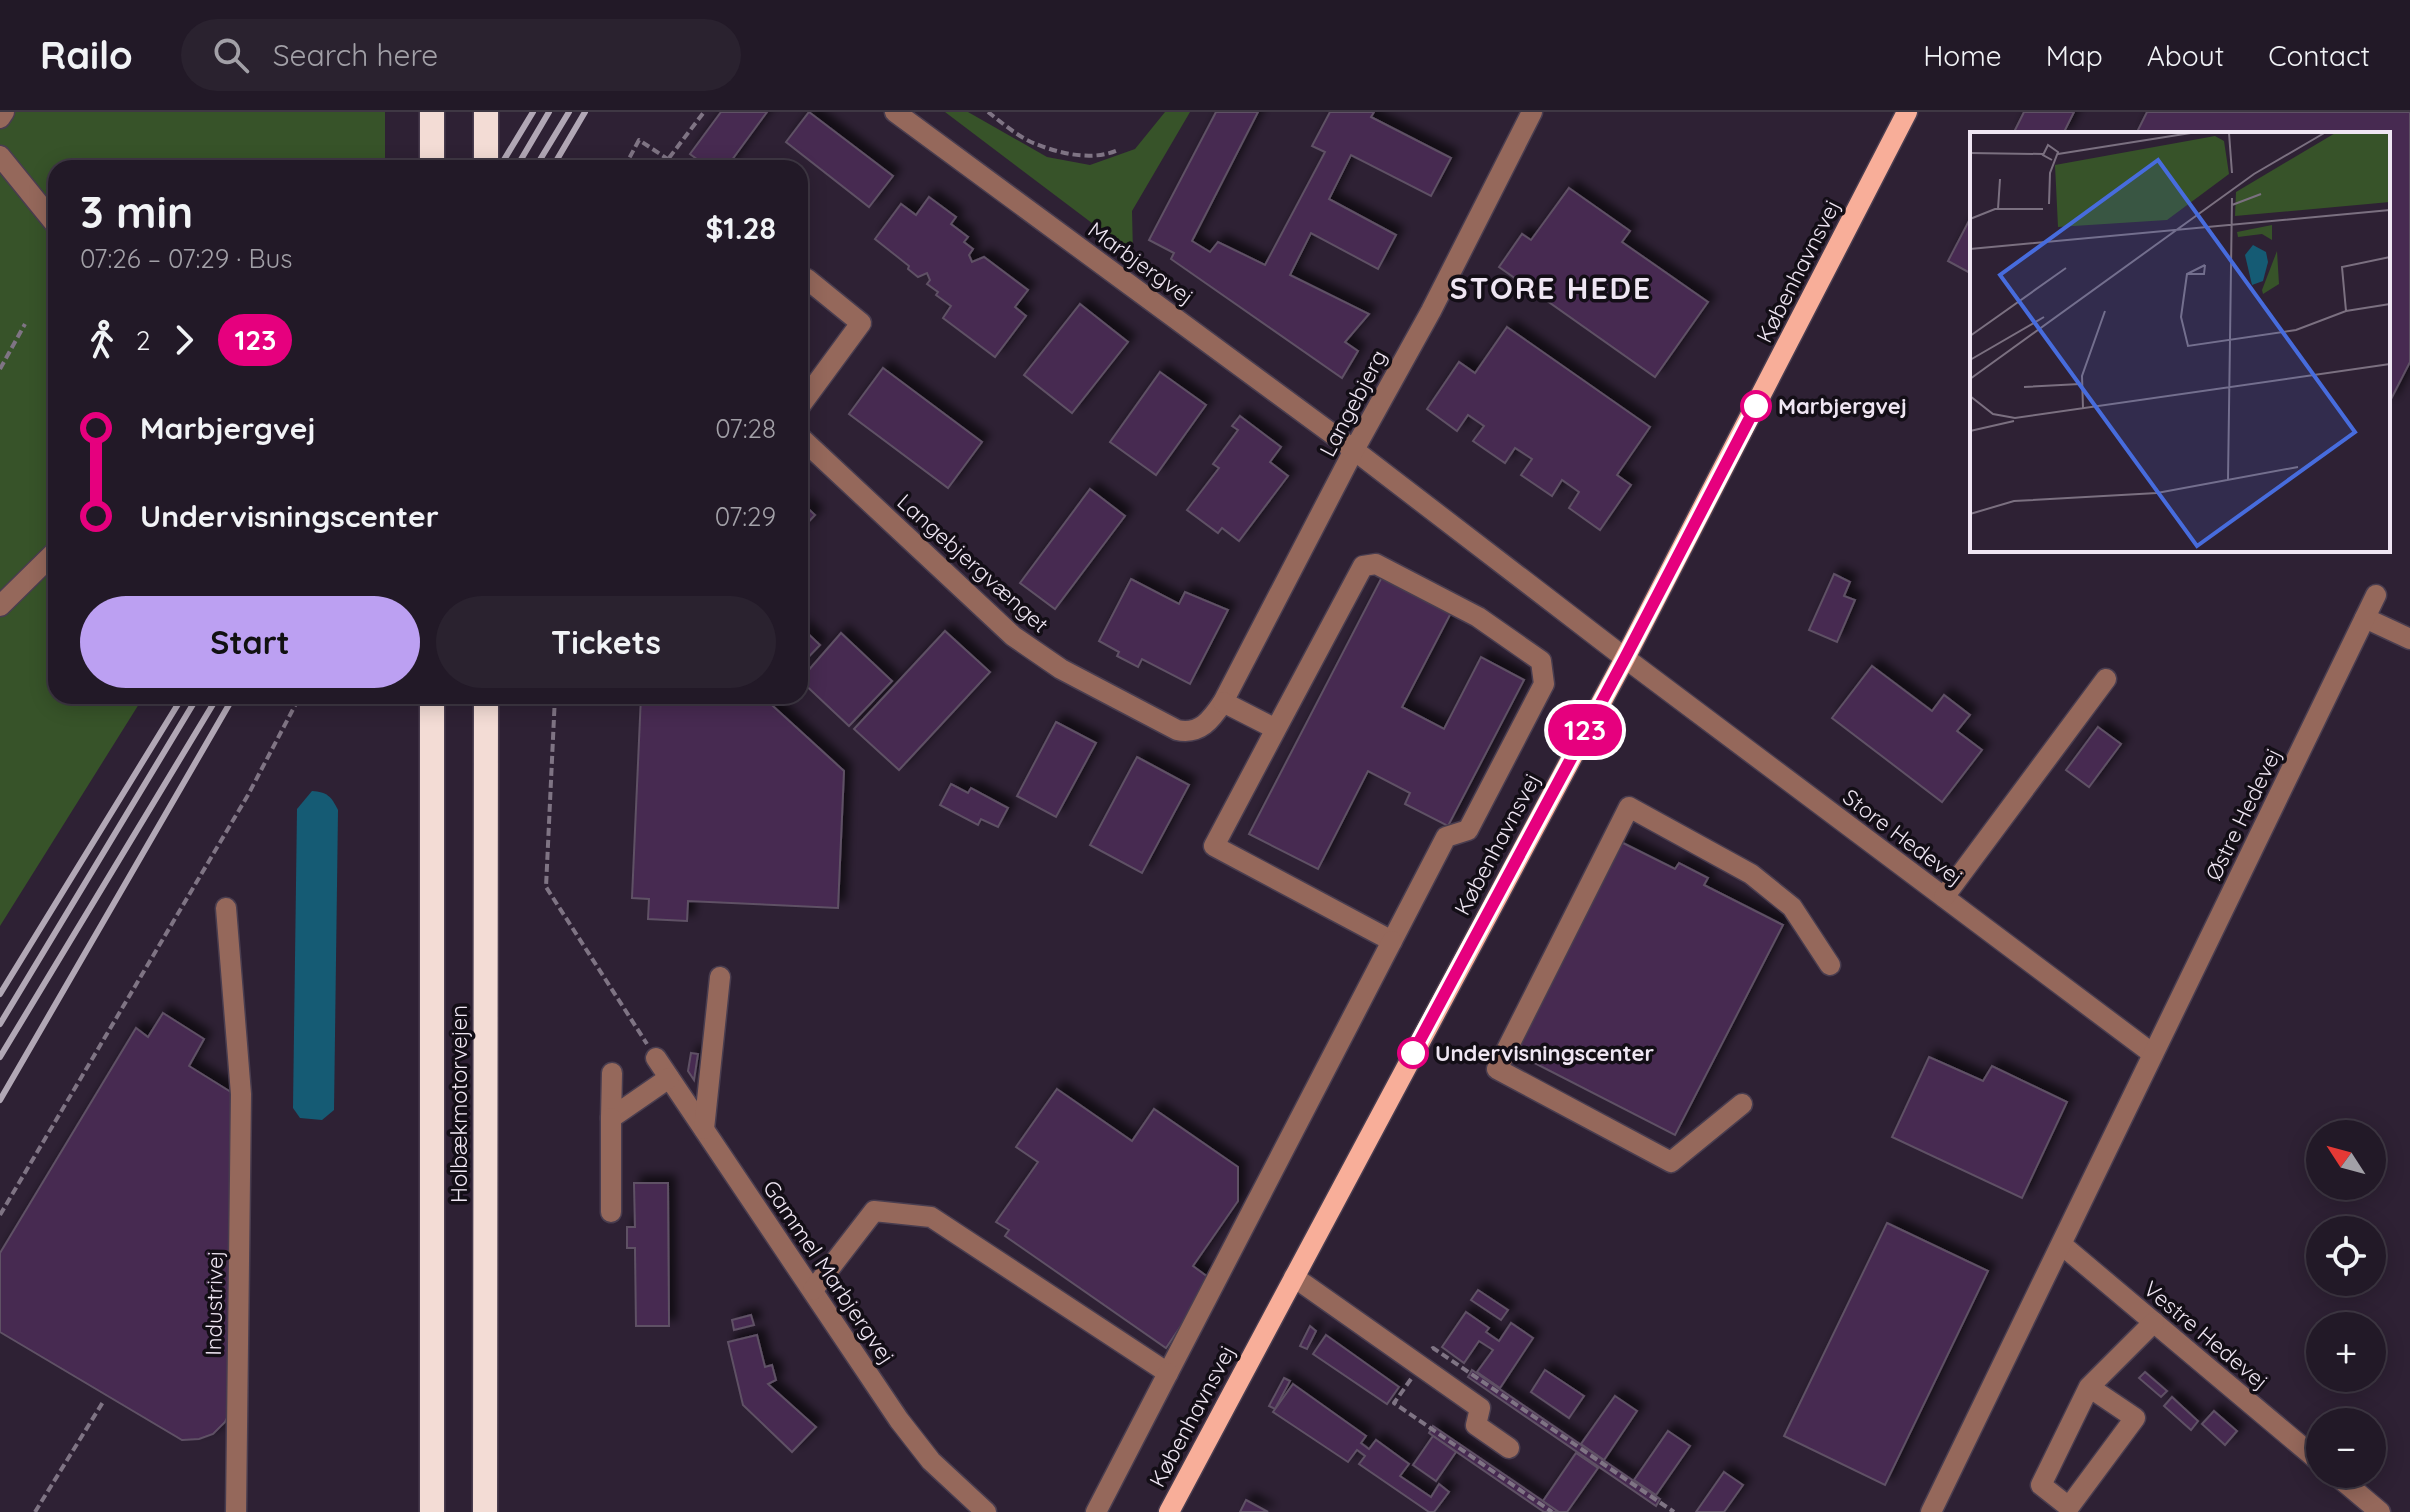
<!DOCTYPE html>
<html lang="en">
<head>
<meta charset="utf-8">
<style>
  body { margin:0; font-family:Quicksand,sans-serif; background:#2a222f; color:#f1f3f6; height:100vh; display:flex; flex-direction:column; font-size:30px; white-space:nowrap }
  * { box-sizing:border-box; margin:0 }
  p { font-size:26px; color:#a2a0a7 }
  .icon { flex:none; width:44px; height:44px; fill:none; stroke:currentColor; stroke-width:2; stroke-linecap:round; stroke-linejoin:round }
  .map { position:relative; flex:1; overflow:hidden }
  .details { position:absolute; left:48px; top:48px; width:760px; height:544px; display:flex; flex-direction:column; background:#221927; border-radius:24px; box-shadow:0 4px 20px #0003,0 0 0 2px #3f3844 }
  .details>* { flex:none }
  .badge { padding:0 16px; border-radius:26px; font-size:28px; line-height:52px }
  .needle { width:52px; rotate:306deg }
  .buttons { position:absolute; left:2306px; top:1008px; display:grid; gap:16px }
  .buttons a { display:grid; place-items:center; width:80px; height:80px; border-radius:50%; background:#221927; box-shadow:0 4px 20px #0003,0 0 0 2px #3f3844; font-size:40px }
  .map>.badge { position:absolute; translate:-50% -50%; box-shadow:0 0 0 4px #fff }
  .legs { display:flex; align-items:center; gap:12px; height:88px; padding:0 32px; font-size:26px }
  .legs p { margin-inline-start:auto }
  .head { display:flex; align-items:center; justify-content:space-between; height:136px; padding:0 32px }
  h1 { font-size:44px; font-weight:800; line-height:60px }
  .primary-button { display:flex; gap:16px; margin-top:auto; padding:16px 32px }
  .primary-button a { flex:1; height:92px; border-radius:48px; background:#bca0f2; color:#111; font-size:32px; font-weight:800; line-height:92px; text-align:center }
  .primary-button a+a { background:#2a222f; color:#f1f3f6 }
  ul { padding:0 32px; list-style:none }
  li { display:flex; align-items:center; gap:28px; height:88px; font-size:30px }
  li i { display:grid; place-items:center; width:12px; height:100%; margin:0 10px; background:currentColor }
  li i::after { content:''; width:20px; height:20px; margin:-10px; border:6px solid; border-radius:50%; background:#221927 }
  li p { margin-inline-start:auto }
  li:first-child i { background:linear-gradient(#0000 50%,currentColor 0) }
  li:last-child i { background:linear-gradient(currentColor 50%,#0000 0) }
  header { display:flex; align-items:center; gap:48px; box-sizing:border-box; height:112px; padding:0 40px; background:#221927; border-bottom:2px solid #3f3844 }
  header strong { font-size:38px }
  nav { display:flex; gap:44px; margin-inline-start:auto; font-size:28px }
  .search { width:560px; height:72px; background:#2a222f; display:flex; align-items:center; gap:20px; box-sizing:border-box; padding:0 28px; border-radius:44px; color:#a2a0a7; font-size:30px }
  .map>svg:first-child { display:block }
  .green { fill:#375329 }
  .water { fill:#155b74 }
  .building { fill:#462951; stroke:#5f5165; stroke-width:2; filter:url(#shadow) }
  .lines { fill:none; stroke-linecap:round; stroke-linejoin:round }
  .minor-casing { stroke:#493d4f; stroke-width:23 }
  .major-casing { stroke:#493d4f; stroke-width:23 }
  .highway-casing { stroke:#493d4f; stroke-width:27 }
  .path { stroke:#7f7484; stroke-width:4; stroke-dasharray:8 4; stroke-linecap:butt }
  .minor { stroke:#95685b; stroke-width:20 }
  .major { stroke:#f8ae99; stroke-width:20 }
  .highway { stroke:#f3dcd5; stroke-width:24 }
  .rail { stroke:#b1a7b5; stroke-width:6 }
  .line-1-casing { stroke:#fff; stroke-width:18 }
  .line-1 { stroke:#e6007e; stroke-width:12 }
  .stop-1-dot { fill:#fff; stroke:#e6007e; stroke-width:4 }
  .labels { text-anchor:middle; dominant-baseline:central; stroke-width:7; stroke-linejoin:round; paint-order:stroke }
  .street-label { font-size:22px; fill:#efe6f3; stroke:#130e16 }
  .stop-label { font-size:22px; font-weight:bold; fill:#efe6f3; stroke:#130e16; text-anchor:start }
  .district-label { font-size:30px; font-weight:bold; letter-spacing:2px; fill:#efe6f3; stroke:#130e16 }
  .inset-road { fill:none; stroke:#7b7080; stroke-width:2 }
  .view { fill:#476cdd; fill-opacity:0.15; stroke:#476cdd; stroke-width:4 }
  .inset-edge { fill:none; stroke:#efe6f3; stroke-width:4 }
</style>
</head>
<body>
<header>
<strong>Railo</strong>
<div class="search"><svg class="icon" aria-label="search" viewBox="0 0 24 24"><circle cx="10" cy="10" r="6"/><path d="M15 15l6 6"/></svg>Search here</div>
<nav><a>Home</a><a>Map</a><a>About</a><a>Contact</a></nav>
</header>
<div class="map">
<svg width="2410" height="1400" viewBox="0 0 2410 1400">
  <defs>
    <filter id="shadow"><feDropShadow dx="7" dy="-7" stdDeviation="4" flood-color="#0009"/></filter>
  </defs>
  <rect width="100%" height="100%" fill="#2e2134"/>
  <g class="green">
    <path d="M0,0H385V56H56V584H144L0,814Z"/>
    <path d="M945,0H968L1047,45L1090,53L1135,37L1165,0H1190L1132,99L1133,142Z"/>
  </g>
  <path class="water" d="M312,679C327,680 331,684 338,698L334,998L322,1008L300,1006L293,996L297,697Z"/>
  <g class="building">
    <path d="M721,0H767L726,56H709L690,42Z"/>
    <path d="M809,0L893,64L869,95L786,30Z"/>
    <path d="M1216,0H1258L1192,129L1210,140L1218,130L1265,153L1325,40L1312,34L1330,0H1374L1371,5L1451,46L1431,84L1351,43L1329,87L1396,123L1378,157L1311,121L1290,163L1369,202L1345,230L1358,239L1342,266L1171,147L1174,141L1149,128Z"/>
    <path d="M2024,0H2074L2063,22H2013Z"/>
    <path d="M2147,0H2410V250L2388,293V22H2136Z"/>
    <path d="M1569,76L1630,119L1622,130L1708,190L1655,265L1499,155L1522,122L1531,128Z"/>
    <path d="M929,85L956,105L951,112L968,125L964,130L973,137L969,143L972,150L984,145L1028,178L1015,195L1026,204L995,245L943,206L951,194L936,183L938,180L927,172L930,168L927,161L918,165L908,157L909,154L875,127L901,92L916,103Z"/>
    <path d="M1972,103V162L1948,149Z"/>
    <path d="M1080,192L1128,230L1072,301L1024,263Z"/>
    <path d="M1507,215L1650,315L1617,363L1631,373L1600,418L1569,396L1579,380L1562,368L1552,384L1521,363L1532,347L1515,336L1505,351L1473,329L1484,314L1468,303L1457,319L1427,297L1459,250L1475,261Z"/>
    <path d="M883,256L982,330L948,376L849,302Z"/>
    <path d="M1160,260L1206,293L1156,363L1110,330Z"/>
    <path d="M1240,304L1281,335L1270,350L1288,364L1239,429L1222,416L1218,421L1187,398L1219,356L1213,352L1238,318L1232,314Z"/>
    <path d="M1090,377L1125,404L1055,497L1020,471Z"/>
    <path d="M800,389L815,403L800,419Z"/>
    <path d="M1834,462L1850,470L1844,484L1855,488L1837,530L1809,518Z"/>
    <path d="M1383,463L1452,499L1402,595L1444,617L1481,545L1524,568L1448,714L1405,692L1410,681L1368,659L1318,757L1249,722Z"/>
    <path d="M1131,467L1179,492L1185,480L1228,498L1190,572L1142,547L1138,555L1117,544L1119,540L1099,529Z"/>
    <path d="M800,514L820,533L800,554Z"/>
    <path d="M945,519L990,560L899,658L854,617Z"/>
    <path d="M841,521L892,569L849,614L800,568Z"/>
    <path d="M1872,554L1932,599L1944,583L1970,603L1957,619L1982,638L1942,690L1832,606Z"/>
    <path d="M641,584H762L844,659L838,796L688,789L687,809L648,807L649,787L632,786Z"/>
    <path d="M1056,610L1096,631L1056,705L1017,684Z"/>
    <path d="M2098,615L2121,632L2089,675L2066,658Z"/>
    <path d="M1137,645L1189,673L1142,761L1090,733Z"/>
    <path d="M951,672L968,681L971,676L1008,696L998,715L981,707L978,713L940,693Z"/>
    <path d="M1621,730L1675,757L1679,751L1708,766L1704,773L1783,813L1675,1023L1513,940Z"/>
    <path d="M163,901L204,927L189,954L234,982L231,1298L225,1310L213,1322L199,1327L182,1328L0,1220V1141L136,916L148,925Z"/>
    <path d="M691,941L698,942L694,968L688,959Z"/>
    <path d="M1929,945L1983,969L1992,954L2067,990L2022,1086L1892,1025Z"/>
    <path d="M1057,977L1132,1029L1154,997L1238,1055V1089L1193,1154L1212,1168L1166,1236L1005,1124L1009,1118L996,1110L1038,1050L1016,1035Z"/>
    <path d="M634,1071H668L669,1214H636L635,1136H627V1115H635Z"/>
    <path d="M1887,1111L1988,1159L1885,1373L1784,1324Z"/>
    <path d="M1478,1178L1508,1198L1501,1208L1471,1188Z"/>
    <path d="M1466,1200L1489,1216L1486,1220L1499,1229L1511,1211L1533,1226L1500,1276L1477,1260L1493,1238L1479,1229L1464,1251L1442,1235Z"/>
    <path d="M751,1203L754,1213L734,1218L732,1208Z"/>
    <path d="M1310,1214L1316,1219L1307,1237L1300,1234Z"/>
    <path d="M757,1223L765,1255L772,1253L776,1268L768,1272L816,1315L792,1340L743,1293L728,1230Z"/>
    <path d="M1326,1223L1399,1275L1387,1292L1313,1242Z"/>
    <path d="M1472,1258L1660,1387L1656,1394L1468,1265Z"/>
    <path d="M1545,1258L1584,1284L1569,1306L1531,1280Z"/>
    <path d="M2145,1260L2167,1279L2161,1285L2139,1266Z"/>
    <path d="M1284,1266L1290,1269L1275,1297L1269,1294Z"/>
    <path d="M1293,1272L1366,1324L1361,1331L1369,1337L1376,1328L1409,1352L1400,1364L1431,1385L1439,1372L1449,1380L1434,1400H1429L1359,1352L1365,1344L1357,1338L1348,1350L1273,1300Z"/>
    <path d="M1615,1284L1637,1299L1604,1348L1581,1332Z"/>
    <path d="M2172,1285L2198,1309L2191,1318L2164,1294Z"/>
    <path d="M2214,1299L2237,1319L2225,1333L2202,1312Z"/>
    <path d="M1433,1314L1559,1400H1544L1429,1321Z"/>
    <path d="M1668,1319L1690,1334L1656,1383L1634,1368Z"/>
    <path d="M1433,1324L1456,1340L1436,1369L1413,1353Z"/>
    <path d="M1576,1341L1598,1356L1567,1400H1559L1543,1389Z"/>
    <path d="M1724,1360L1743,1373L1724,1400H1696Z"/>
    <path d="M1246,1388L1268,1400H1240Z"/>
  </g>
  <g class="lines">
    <g class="minor-casing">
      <g id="minor">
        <path d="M895,0L1354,338L1625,546L2153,942"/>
        <path d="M0,6L4,0"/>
        <path d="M0,44L56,113"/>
        <path d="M800,175L807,167L861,211L800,294"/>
        <path d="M800,325L1013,524L1061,557L1177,618C1200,623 1211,608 1223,590L1354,338L1431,199L1532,0"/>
        <path d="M0,494L56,439"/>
        <path d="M2365,506L2410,527"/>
        <path d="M1223,590L1276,617L1214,734L1392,829L1446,725L1468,718L1544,572L1541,549L1478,505L1376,452L1363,454L1276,617"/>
        <path d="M1944,785L2106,567"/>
        <path d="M226,796L241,982L236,1400"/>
        <path d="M656,946L899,1308L931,1349L986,1400"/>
        <path d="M612,961L611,1006L669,966"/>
        <path d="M1742,992L1671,1050L1497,957L1629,695L1751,762L1792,795L1830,853"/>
        <path d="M704,1017L720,865"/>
        <path d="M611,1100V1006"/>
        <path d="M2062,1133L2320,1350"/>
        <path d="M1294,1165L1480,1296L1476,1313L1509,1336"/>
        <path d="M813,1178L874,1099L931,1105L1168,1261L1392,829"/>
        <path d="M2089,1275L2135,1306L2069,1395L2041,1373L2089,1275L2154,1210"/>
        <path d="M2335,1362L2380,1400"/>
        <path d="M1096,1400L1168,1261"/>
        <path d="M1931,1400L2376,483"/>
      </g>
    </g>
    <g class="major-casing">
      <path id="major" d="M1169,1400L1625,546L1907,0"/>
    </g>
    <g class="highway-casing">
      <g id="highway">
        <path d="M432,56V0"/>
        <path d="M486,56V0"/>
        <path d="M432,1400V584"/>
        <path d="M485,1400L486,584"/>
      </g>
    </g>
    <g class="path">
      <path d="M988,0C1001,10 1016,23 1031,30C1057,41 1091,50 1118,38"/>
      <path d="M669,46L704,0"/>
      <path d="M624,56L639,28L681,56"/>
      <path d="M0,257L25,212"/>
      <path d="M555,584L546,775L647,932"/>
      <path d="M0,1103L248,683L300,584"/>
      <path d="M1432,1237L1433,1236L1674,1400"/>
      <path d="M1411,1267L1394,1291L1552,1400"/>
      <path d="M35,1400L103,1290"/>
    </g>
    <use href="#minor" class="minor"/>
    <use href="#major" class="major"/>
    <use href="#highway" class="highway"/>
    <g class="rail">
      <path d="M499,56L533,0"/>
      <path d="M516,56L549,0"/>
      <path d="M535,56L569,0"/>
      <path d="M552,56L585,0"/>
      <path d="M0,882L183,584"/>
      <path d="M0,912L198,584"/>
      <path d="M0,945L218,584"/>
      <path d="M0,988L234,584"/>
    </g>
  </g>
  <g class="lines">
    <g class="line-1-casing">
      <path id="line-1" d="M1413,941L1625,546L1756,294"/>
    </g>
    <use href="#line-1" class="line-1"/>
  </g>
  <g class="stop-1-dot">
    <circle cx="1756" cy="294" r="14"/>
    <circle cx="1413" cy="941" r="14"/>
  </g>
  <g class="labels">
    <g class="street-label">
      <text transform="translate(1141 151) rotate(36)">Marbjergvej</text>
      <text transform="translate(1798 159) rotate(-63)">Københavnsvej</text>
      <text transform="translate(1353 291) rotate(-62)">Langebjerg</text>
      <text transform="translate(973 451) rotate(42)">Langebjergvænget</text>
      <text transform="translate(2243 702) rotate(-64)">Østre Hedevej</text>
      <text transform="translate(1903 725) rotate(37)">Store Hedevej</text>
      <text transform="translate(1497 732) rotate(-62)">Københavnsvej</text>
      <text transform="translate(459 992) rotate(-90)">Holbækmotorvejen</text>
      <text transform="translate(829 1160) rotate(56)">Gammel Marbjergvej</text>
      <text transform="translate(214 1191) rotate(-89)">Industrivej</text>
      <text transform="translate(2206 1223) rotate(40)">Vestre Hedevej</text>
      <text transform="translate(1192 1304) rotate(-62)">Københavnsvej</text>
    </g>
    <g class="stop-label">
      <text x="1778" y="294">Marbjergvej</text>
      <text x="1435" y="941">Undervisningscenter</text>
    </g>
    <g class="district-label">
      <text x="1551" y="176">STORE HEDE</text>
    </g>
  </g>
  <g transform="translate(1970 20)">
    <rect width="420" height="420" fill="#2e2134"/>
    <path d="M367,0H420V70L265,84L266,60ZM245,4L254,9L259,42L197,88L88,95L85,33ZM302,93V108L292,102L268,105L267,100ZM307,119L309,152L293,162L292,158Z" fill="#375329"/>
    <path d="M283,113L296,120L298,130L293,149L282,153L275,123Z" fill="#155b74"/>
    <path class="inset-road" d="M259,1L262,41M0,21L73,22M88,22L227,0M79,72L80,41L88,20L78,13L73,23L82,28M262,73L291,62M28,77L30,47M0,87L25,77H73M0,117L420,78M235,133L217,142L211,185L218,214L326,198L376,179L420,172M217,142H234L235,133M376,179L372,135L420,125M0,204L96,136M0,228L74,185M0,247L284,42L356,0M54,255L110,252M0,264L23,282L45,286L420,232M113,276L112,244L135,179M0,299L44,289M258,348L262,66M0,382L44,369L187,361L328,335"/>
    <path class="view" d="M188,28L385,300L227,414L30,143Z"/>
    <rect width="420" height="420" class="inset-edge"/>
  </g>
</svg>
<div class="buttons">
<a><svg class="needle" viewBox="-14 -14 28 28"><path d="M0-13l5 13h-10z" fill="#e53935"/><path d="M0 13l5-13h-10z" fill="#a2a0a7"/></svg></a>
<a><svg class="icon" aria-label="locate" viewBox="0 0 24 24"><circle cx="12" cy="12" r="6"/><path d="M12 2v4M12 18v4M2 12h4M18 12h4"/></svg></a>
<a>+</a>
<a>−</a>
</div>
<b class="badge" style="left:1585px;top:618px;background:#e6007e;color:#fff">123</b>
<section class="details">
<div class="head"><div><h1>3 min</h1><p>07:26 – 07:29 · Bus</p></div><b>$1.28</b></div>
<div class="legs"><svg class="icon" aria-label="walk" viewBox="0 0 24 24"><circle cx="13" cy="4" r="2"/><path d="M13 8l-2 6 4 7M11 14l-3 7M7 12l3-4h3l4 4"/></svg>2<svg class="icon" aria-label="forward" viewBox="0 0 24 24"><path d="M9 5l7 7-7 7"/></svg><b class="badge" style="background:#e6007e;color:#fff">123</b></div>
<ul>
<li><i style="color:#e6007e"></i><b>Marbjergvej</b><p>07:28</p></li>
<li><i style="color:#e6007e"></i><b>Undervisningscenter</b><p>07:29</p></li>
</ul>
<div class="primary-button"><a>Start</a><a>Tickets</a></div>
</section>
</div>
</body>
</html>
